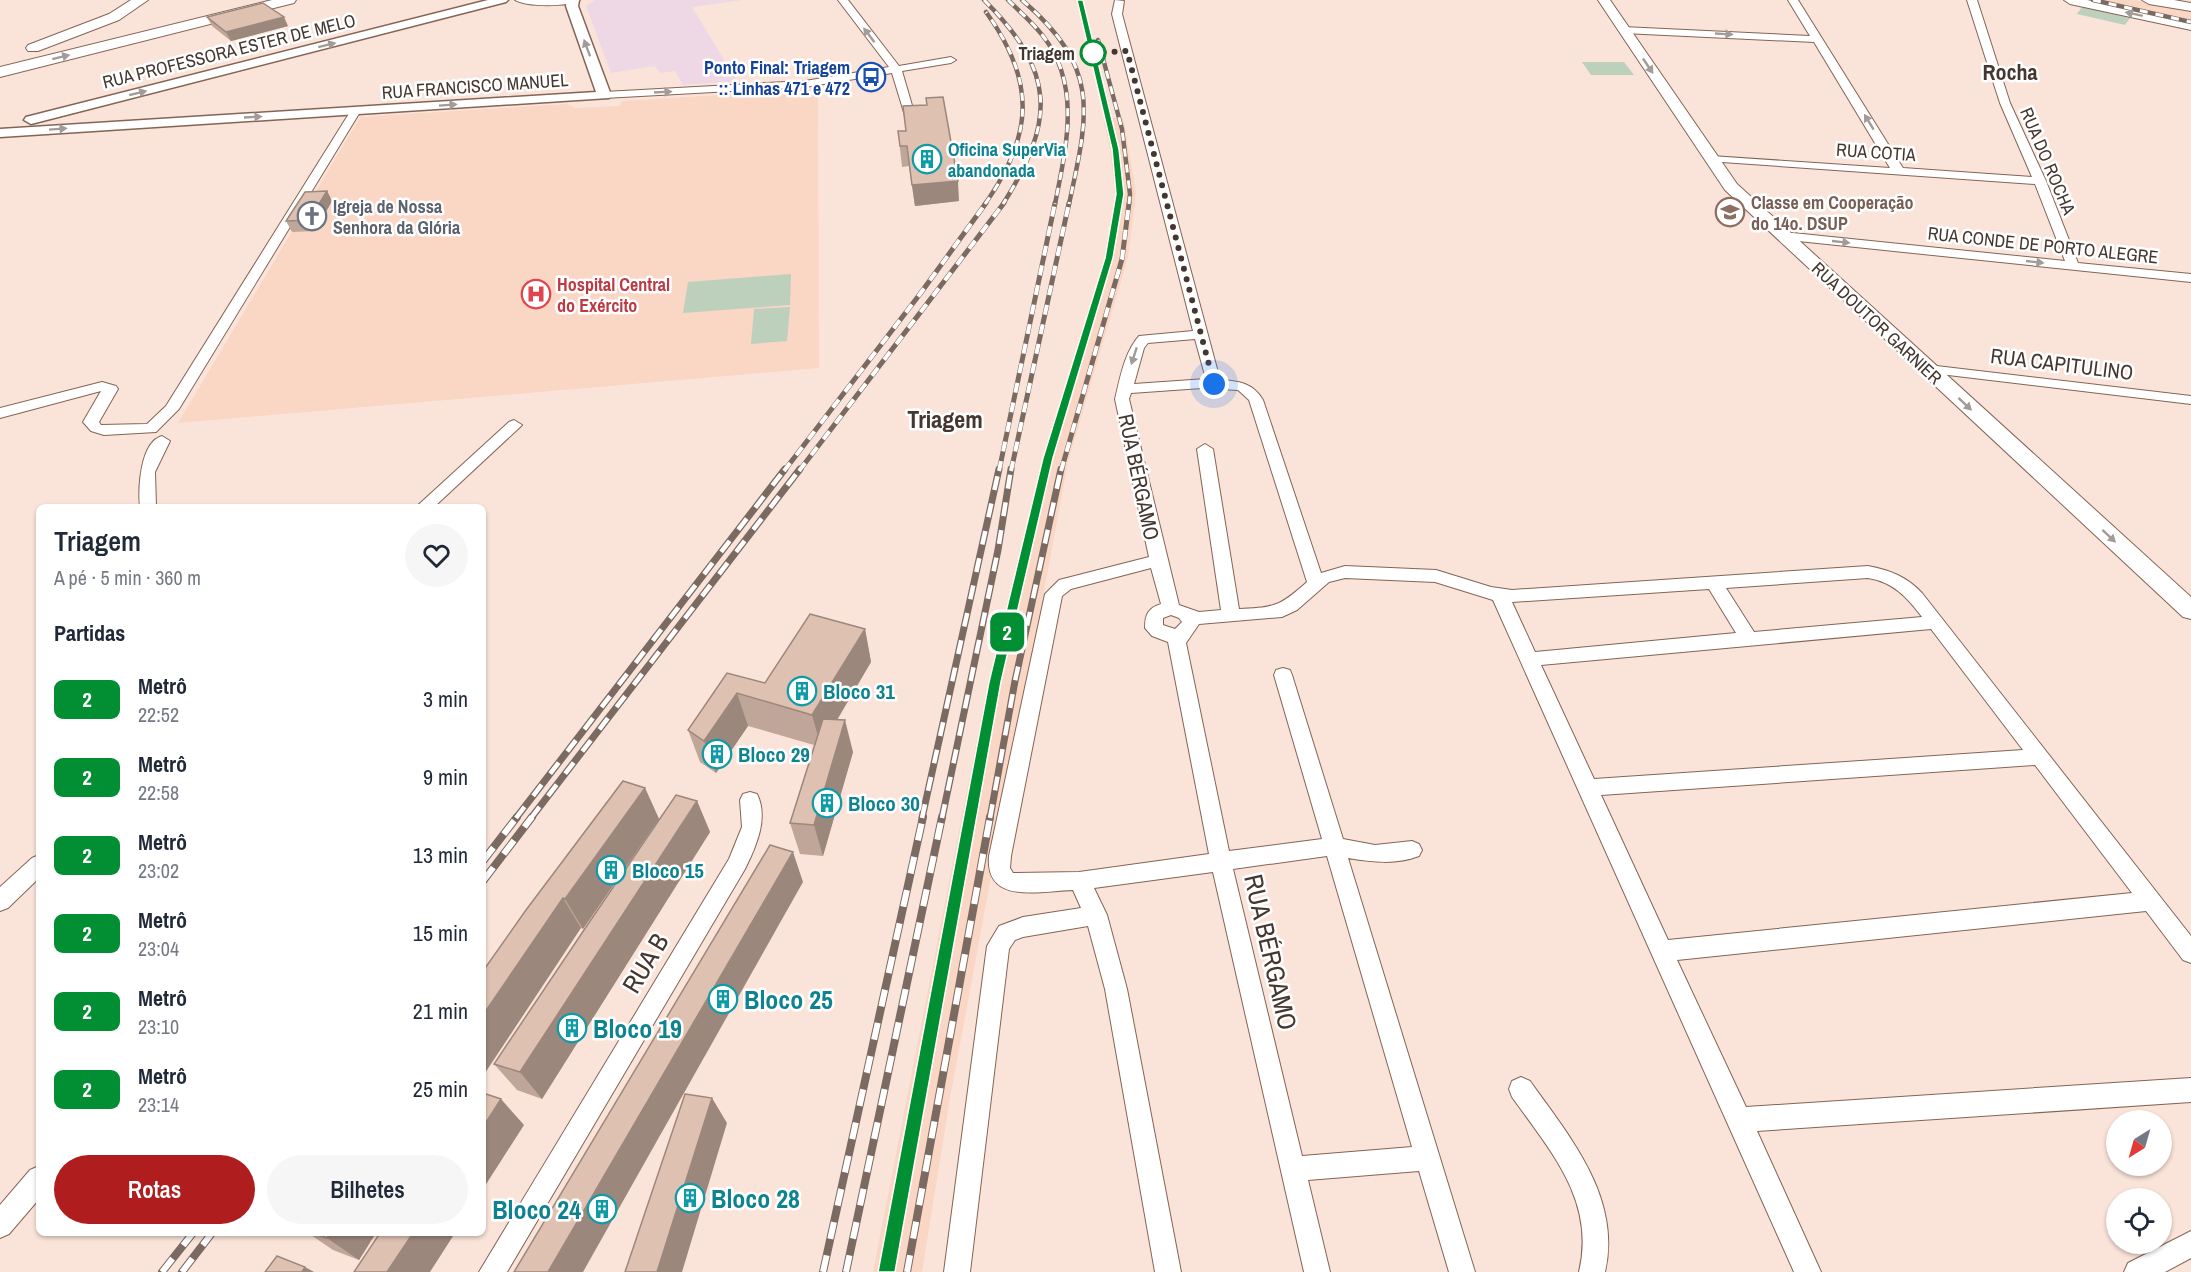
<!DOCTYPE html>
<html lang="pt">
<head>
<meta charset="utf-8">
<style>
  body { margin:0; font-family:"Archivo Narrow",sans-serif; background:#f6f6f7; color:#1f2937; height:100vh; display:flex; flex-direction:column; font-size:22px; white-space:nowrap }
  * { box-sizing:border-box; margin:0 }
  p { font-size:20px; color:#747a83 }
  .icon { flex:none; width:33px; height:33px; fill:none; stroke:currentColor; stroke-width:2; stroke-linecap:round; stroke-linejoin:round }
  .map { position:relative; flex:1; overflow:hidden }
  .drawer { position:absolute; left:36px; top:504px; width:450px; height:732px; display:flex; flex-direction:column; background:#fff; border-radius:9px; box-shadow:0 2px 4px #0004 }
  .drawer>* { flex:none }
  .badge { padding:0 12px; border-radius:9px; font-size:21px; line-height:39px }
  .needle { width:39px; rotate:217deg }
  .buttons { position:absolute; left:2106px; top:1110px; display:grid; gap:12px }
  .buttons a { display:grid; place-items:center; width:66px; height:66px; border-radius:50%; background:#fff; box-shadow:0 2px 4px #0004; font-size:30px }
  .you { position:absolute; width:30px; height:30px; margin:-15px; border:4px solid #fff; border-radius:50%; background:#1a73e8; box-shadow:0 0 0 9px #1a73e833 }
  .map>.badge { position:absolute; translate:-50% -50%; box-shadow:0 0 0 3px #fff }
  h2 { padding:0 18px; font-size:22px; line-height:54px }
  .round { display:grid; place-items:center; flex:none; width:63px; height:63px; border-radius:32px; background:#f6f6f7 }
  .summary { display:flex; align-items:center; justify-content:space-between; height:102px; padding:0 18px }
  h1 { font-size:28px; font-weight:600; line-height:45px }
  .action { display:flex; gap:12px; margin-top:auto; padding:12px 18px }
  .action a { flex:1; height:69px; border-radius:36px; background:#af1d1e; color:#fff; font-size:24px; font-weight:600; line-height:69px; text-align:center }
  .action a+a { background:#f6f6f7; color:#1f2937 }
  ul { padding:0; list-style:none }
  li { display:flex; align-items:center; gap:18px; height:78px; padding:0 18px }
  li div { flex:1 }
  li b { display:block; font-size:22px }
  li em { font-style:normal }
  li .badge { min-width:66px; font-weight:700; text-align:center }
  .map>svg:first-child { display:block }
  .commercial { fill:#eed8e5 }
  .built { fill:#fad6c5 }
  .green { fill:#bdd0bc }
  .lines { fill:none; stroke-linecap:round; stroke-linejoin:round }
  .minor-casing { stroke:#846455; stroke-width:2 }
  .tertiary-casing { stroke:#846455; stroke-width:3 }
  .secondary-casing { stroke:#846455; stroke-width:2 }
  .primary-casing { stroke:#846455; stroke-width:2 }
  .minor { fill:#fff; fill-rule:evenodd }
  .tertiary { fill:#fff; fill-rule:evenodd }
  .secondary { fill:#fff; fill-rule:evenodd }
  .primary { fill:#fff; fill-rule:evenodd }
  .rail-far3-casing { stroke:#7a6a61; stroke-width:4.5 }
  .rail-far2-casing { stroke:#7a6a61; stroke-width:5 }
  .rail-far1-casing { stroke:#7a6a61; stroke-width:7 }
  .rail-casing { stroke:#7a6a61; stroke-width:8 }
  .rail-far3 { stroke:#fff; stroke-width:3; stroke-dasharray:8; stroke-linecap:butt }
  .rail-far2 { stroke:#fff; stroke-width:4; stroke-dasharray:10; stroke-linecap:butt }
  .rail-far1 { stroke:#fff; stroke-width:4.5; stroke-dasharray:14; stroke-linecap:butt }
  .rail { stroke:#fff; stroke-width:6; stroke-dasharray:17; stroke-linecap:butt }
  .wall { fill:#c0a699 }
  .shaded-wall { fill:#9c877d }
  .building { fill:#dfc1b2; stroke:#9c877d; stroke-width:1.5 }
  .oneway { fill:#a29b98 }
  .line { fill:#028f34; stroke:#fff; stroke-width:1.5 }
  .walk { stroke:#453730; stroke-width:6; stroke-dasharray:0 10.8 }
  .stop-dot { fill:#fff; stroke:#028f34; stroke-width:3 }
  .labels { text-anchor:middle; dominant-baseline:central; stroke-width:5; stroke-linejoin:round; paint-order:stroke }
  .far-street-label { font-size:18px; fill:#453730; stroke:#fff }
  .far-stop-label { font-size:18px; font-weight:bold; fill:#453730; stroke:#fff; text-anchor:end }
  .far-transit-label { font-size:18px; font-weight:bold; fill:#164399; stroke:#fff; text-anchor:end }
  .far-culture-label { font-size:18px; font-weight:bold; fill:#0d838f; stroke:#fff; text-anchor:start }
  .far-education-label { font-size:18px; font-weight:bold; fill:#785e54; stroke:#fff; text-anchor:start }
  .far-worship-label { font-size:18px; font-weight:bold; fill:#5b616d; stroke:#fff; text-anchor:start }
  .far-health-label { font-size:18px; font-weight:bold; fill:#be3a42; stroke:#fff; text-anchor:start }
  .street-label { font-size:21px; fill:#453730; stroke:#fff }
  .culture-label { font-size:21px; font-weight:bold; fill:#0d838f; stroke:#fff; text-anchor:start }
  .far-district-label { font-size:22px; font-weight:bold; fill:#453730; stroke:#fff }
  .quarter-label { font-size:24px; font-weight:bold; fill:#453730; stroke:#fff }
  .near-street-label { font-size:26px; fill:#453730; stroke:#fff }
  .near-culture-label { font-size:26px; font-weight:bold; fill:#0d838f; stroke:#fff; text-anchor:start }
</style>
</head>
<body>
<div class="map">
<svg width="2191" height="1272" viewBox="0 0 2191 1272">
  <rect width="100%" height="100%" fill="#fae4d9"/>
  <path class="commercial" d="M595,0H743L692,7L737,81L683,85L675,71L660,73L655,66L611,73L586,6Z"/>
  <g class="built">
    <path d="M2084,0H2135L2191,12V23Z"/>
    <path d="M818,89L819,368L178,423L360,117L567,104L575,108L620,106L622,101Z"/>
    <path d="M1123,117L1136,193L1128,257L1068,462L950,1098L922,1272H873L988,682L1043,456L1106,253L1115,194L1110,149L1103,119Z"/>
  </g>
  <g class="green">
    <path d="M2082,7L2130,18L2125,25L2077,14Z"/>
    <path d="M1582,62H1624L1634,75H1591Z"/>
    <path d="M791,274L790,305L683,313L688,282Z"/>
    <path d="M790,307L787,341L751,344L754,309Z"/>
  </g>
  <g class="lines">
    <g class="minor-casing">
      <g id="minor">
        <path d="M515,0H580C569,7 526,7 515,0Z"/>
        <path d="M838,0H848L899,66L951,57L956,60L951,63L902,71L916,119L915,121L911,122L906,119L892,73L805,87L604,98L599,95L604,92L805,81L889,67Z"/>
        <path d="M1115,0L1124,1L1122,14L1220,380C1239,381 1253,383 1263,400L1321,573L1345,566L1436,570L1491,587L1512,590L1868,566C1890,570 1907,577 1922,593L2191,936V963L2183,960L2146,911L1677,960L1746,1107L2191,1078V1102L1757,1131L1821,1272H1794L1493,600L1435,582L1345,578L1329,582L1297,610L1282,617L1199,624L1186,643L1229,851L1322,839L1274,675L1276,670L1283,668L1290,670L1292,675L1343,839L1375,845L1412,841L1419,844L1422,850L1419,856C1396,865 1372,862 1348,858L1475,1272H1449L1419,1171L1308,1180L1330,1272H1304L1213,872L1094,888L1107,915L1127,989L1181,1272H1155L1105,989L1088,926L1023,937L1015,940L1009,949L970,1272H944L987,946L999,926L1023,917L1081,908L1073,890C1040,891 985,905 989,856L1045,594L1059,580L1149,557L1115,399C1120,379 1124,353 1139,336L1193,331L1112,14ZM1195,339L1206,379L1134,384L1144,348L1148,343ZM1202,388L1238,390L1249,400L1307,582C1279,607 1275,607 1239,609L1213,449L1205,444L1197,449L1221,610L1199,612L1179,605L1129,399L1131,393ZM1151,568L1161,604C1148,608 1145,615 1145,628L1152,636L1168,642L1209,854L1079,872L1013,873L1010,868L1011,856L1062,596L1071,589ZM1868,578C1893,582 1907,597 1922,617L1754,632L1726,588ZM1709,589L1736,633L1535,652L1512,602ZM1171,615L1179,618L1182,622L1175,629L1163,625V618ZM1931,629L2023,750L1594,779L1541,665ZM2035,765L2132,893L1668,940L1601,795ZM1327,856L1412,1147L1302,1156L1233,869Z"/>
        <path d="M1788,0H1798L1903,168L2032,177L2000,103L1967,0H1977L2010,103L2046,181L2078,263L2191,274V282L1779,239L1777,236L1783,232L2065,261L2035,184L1707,161V157L1711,156L1890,168L1814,42L1623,33L1618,30L1623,27L1810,36Z"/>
        <path d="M355,109L360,112L179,409L156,432L104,435L91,431L83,422L101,391L0,418V408L102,382L116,386L118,389L99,422L101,425L147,424L166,406L350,112Z"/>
        <path d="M1928,365L2191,396V404L1923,372L1921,369Z"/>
        <path d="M514,420L522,425L519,428L434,507H416L509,422Z"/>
        <path d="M162,436L170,441L155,472L156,507H140C138,489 140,442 162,436Z"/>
        <path d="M750,792L757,794C769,818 756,847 745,869L507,1272H479L729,859L742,827L740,800L743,794Z"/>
        <path d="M39,855V878L8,908L0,911V887L32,858Z"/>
        <path d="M1521,1077L1530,1081C1570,1137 1622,1198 1605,1272H1579C1596,1201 1551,1152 1512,1097L1509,1089L1512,1081Z"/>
        <path d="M39,1166V1199L9,1234L0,1238V1205L30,1170Z"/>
        <path d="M2191,1231V1258L2165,1272H2124L2128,1263Z"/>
      </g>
    </g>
    <g class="tertiary-casing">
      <g id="tertiary">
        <path d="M488,0H508L506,2L31,124L24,120L26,117Z"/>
        <path d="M567,0H579L578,6L611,95L609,98L0,137V129L596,92L566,6Z"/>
      </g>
    </g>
    <g class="secondary-casing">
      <g id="secondary">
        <path d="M1598,0H1610L1737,184L2191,597V619L2183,617L1725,190Z"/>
        <path d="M2064,0H2087L2191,22V30L2070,4Z"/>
      </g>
    </g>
    <g class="primary-casing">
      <g id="primary">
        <path d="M131,0H148L119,20L38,51H28L26,48L28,45L109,14Z"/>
        <path d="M272,0H296L294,3L0,77V67Z"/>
        <path d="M2142,0H2174L2191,3V11L2149,4Z"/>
      </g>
    </g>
    <use href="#minor" class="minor"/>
    <use href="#tertiary" class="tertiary"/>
    <use href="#secondary" class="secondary"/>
    <use href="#primary" class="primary"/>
    <g class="rail-far3-casing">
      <g id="rail-far3">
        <path d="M984,0C1056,72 1056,120 1003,204"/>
        <path d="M1008,0C1020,12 1033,23 1043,36C1082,86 1066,148 1055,204"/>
        <path d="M1022,0C1101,68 1089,112 1069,204"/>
        <path d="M1080,0L1115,149L1120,194L1118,204"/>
        <path d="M2093,0L2191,22"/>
        <path d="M1098,40L1122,129L1130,194L1129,204"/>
        <path d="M985,204C1034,135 1036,81 986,12"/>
      </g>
    </g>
    <g class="rail-far2-casing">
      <g id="rail-far2">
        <path d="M784,471L920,294L986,203"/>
        <path d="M799,471L1004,203"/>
        <path d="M999,471L1055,203"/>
        <path d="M1011,471L1069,203"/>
        <path d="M1045,471L1109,258L1118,203"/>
        <path d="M1061,471L1122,259L1129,203"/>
      </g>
    </g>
    <g class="rail-far1-casing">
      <g id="rail-far1">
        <path d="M516,818L785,469"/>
        <path d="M531,818L800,469"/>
        <path d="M922,818L999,469"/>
        <path d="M942,818L998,550L1011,469"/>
        <path d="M970,818L995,682L1045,469"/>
        <path d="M990,818L1015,681L1061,469"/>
      </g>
    </g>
    <g class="rail-casing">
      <g id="rail">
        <path d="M483,861L517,817"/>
        <path d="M483,881L532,817"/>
        <path d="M162,1272L193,1233"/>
        <path d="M182,1272L212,1233"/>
        <path d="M823,1272L923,817"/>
        <path d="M846,1272L942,817"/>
        <path d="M886,1272L970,817"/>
        <path d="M907,1272L990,817"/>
      </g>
    </g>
    <use href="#rail-far3" class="rail-far3"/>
    <use href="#rail-far2" class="rail-far2"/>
    <use href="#rail-far1" class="rail-far1"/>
    <use href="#rail" class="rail"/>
  </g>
  <g class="wall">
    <path d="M207,17L288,26L231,41L212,26Z"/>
    <path d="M898,131L959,201L915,206L909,166L902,167Z"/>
    <path d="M327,191L332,201L315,231L292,232L286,221Z"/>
    <path d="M865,629L871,662L837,720L853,752L823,856L800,854L790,823L814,745L748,726L716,773L700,762L688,730L727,673L765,683Z"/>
    <path d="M645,788L659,819L583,929L581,928L483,971Z"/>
    <path d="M697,801L710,832L542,1099L517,1090L494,1064Z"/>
    <path d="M308,1233H376L359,1260L333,1250Z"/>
  </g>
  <g class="shaded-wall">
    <path d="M284,17L288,26L231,41L226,32Z"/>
    <path d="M958,181L959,201L915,206L912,185Z"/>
    <path d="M327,191L332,201L315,231L309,220Z"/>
    <path d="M865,629L871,662L821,747L812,715Z"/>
    <path d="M737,693L748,726L716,773L704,741Z"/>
    <path d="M845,720L853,752L823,856L814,825Z"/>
    <path d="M645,788L659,819L583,929L565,899Z"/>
    <path d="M697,801L710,832L542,1099L520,1072Z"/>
    <path d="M793,852L803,882L583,1272H548Z"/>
    <path d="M563,898L581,928L483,1076V1015Z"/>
    <path d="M712,1098L727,1123L682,1272H657Z"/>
    <path d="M501,1099L524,1125L483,1189V1127Z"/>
    <path d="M330,1233H376L359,1260L327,1238Z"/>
    <path d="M413,1233H455L430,1272H387Z"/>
    <path d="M305,1267L314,1272H302Z"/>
  </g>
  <g class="building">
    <path d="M263,3L284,17L226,32L207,17Z"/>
    <path d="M943,97L958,181L912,185L907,146H900L898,131H906L903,106L927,105L926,98Z"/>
    <path d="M327,191L309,220L286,221L305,192Z"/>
    <path d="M810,614L865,629L812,715L737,693L704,741L688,730L727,673L765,683Z"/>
    <path d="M823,719L845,720L814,825L790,823Z"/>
    <path d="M623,781L645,788L565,899L563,898L483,1015V971L526,910Z"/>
    <path d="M676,795L697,801L520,1072L494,1064L584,930Z"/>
    <path d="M770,845L793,852L548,1272H514Z"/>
    <path d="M483,1093L501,1099L483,1127Z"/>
    <path d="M685,1094L712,1098L657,1272H625Z"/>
    <path d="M314,1233H330L327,1238Z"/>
    <path d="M380,1233H413L387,1272H354Z"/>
    <path d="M277,1256L305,1267L302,1272H265Z"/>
  </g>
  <defs><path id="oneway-solid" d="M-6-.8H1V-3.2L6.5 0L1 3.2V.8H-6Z" transform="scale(1.5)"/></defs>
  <g class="oneway">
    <use href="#oneway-solid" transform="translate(2134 14) rotate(-168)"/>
    <use href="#oneway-solid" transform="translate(1724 34) rotate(3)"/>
    <use href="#oneway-solid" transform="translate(869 35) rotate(-127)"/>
    <use href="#oneway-solid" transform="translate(327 45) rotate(-14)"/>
    <use href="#oneway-solid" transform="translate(587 48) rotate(-110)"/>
    <use href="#oneway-solid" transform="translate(61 57) rotate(-14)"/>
    <use href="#oneway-solid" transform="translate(1648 66) rotate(56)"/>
    <use href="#oneway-solid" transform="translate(663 92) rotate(-3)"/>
    <use href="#oneway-solid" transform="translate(138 93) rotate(-14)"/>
    <use href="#oneway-solid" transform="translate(448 105) rotate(-4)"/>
    <use href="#oneway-solid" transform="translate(253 117) rotate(-3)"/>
    <use href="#oneway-solid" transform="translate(1869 122) rotate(-121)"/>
    <use href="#oneway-solid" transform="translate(58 129) rotate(-4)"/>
    <use href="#oneway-solid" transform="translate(1841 242) rotate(6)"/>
    <use href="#oneway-solid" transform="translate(2035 262) rotate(6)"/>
    <use href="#oneway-solid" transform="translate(1134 356) rotate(108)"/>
    <use href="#oneway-solid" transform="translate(1965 404) rotate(43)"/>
    <use href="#oneway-solid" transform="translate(2109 536) rotate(43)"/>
  </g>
  <path class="line" d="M1077,0H1083L1119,149L1124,194L1113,258L1053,458L1001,682L895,1272H878L989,682L1043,458L1105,258L1116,194L1112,149Z"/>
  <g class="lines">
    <path class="walk" d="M1093,53L1127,51L1214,384"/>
  </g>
  <defs>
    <g id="bus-ring" transform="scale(1.5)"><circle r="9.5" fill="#fff" stroke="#1a4fb4" stroke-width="1.5"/><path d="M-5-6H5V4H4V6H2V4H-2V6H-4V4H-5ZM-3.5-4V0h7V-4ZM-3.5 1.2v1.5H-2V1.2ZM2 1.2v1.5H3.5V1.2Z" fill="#1a4fb4"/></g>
    <g id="building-ring" transform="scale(1.5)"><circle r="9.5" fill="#fff" stroke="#0f9aa8" stroke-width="1.5"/><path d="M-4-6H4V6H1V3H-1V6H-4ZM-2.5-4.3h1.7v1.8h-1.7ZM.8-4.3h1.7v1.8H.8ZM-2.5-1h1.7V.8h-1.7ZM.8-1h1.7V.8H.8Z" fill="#0f9aa8"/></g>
    <g id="school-ring" transform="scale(1.5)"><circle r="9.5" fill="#fff" stroke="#8d6e63" stroke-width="1.5"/><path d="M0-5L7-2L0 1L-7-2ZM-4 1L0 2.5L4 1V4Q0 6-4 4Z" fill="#8d6e63"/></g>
    <g id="church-ring" transform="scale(1.5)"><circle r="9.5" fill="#fff" stroke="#6b7280" stroke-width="1.5"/><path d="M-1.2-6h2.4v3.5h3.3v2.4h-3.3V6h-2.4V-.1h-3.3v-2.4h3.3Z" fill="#6b7280"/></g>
    <g id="hospital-ring" transform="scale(1.5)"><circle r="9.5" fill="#fff" stroke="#e0444e" stroke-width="1.5"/><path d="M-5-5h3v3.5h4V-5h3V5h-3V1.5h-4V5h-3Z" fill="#e0444e"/></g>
  </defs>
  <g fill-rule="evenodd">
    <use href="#bus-ring" x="871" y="77"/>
    <use href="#building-ring" x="927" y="159"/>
    <use href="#school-ring" x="1730" y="212"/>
    <use href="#church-ring" x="312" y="216"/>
    <use href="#hospital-ring" x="536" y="294"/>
    <use href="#building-ring" x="802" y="691"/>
    <use href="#building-ring" x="717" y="754"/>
    <use href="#building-ring" x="827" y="803"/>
    <use href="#building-ring" x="611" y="870"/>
    <use href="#building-ring" x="723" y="999"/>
    <use href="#building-ring" x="572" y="1028"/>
    <use href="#building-ring" x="690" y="1198"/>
    <use href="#building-ring" x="602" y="1209"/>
  </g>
  <circle class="stop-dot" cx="1093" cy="53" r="12"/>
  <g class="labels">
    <g class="far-street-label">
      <text transform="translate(229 51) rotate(-14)">RUA PROFESSORA ESTER DE MELO</text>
      <text transform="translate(475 86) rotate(-4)">RUA FRANCISCO MANUEL</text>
      <text transform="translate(1876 152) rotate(4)">RUA COTIA</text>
      <text transform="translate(2048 161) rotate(67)">RUA DO ROCHA</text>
      <text transform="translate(2043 245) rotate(6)">RUA CONDE DE PORTO ALEGRE</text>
      <text transform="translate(1877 323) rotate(43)">RUA DOUTOR GARNIER</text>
    </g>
    <g class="far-stop-label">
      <text x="1075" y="53">Triagem</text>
    </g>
    <g class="far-transit-label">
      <text x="850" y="67">Ponto Final: Triagem<tspan x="850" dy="21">:: Linhas 471 e 472</tspan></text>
    </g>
    <g class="far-culture-label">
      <text x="948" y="149">Oficina SuperVia<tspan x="948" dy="21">abandonada</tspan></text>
    </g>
    <g class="far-education-label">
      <text x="1751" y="202">Classe em Cooperação<tspan x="1751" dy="21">do 14o. DSUP</tspan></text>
    </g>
    <g class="far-worship-label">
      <text x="333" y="206">Igreja de Nossa<tspan x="333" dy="21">Senhora da Glória</tspan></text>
    </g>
    <g class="far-health-label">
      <text x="557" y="284">Hospital Central<tspan x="557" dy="21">do Exército</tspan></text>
    </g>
    <g class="street-label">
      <text transform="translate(2062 364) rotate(7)">RUA CAPITULINO</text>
      <text transform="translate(1139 477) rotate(78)">RUA BÉRGAMO</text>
    </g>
    <g class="culture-label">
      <text x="823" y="691">Bloco 31</text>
      <text x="738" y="754">Bloco 29</text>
      <text x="848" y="803">Bloco 30</text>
      <text x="632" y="870">Bloco 15</text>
    </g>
    <g class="far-district-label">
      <text x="2010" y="72">Rocha</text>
    </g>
    <g class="quarter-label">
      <text x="945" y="419">Triagem</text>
    </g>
    <g class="near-street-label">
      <text transform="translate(1271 952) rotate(77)">RUA BÉRGAMO</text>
      <text transform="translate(645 963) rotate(-59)">RUA B</text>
    </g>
    <g class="near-culture-label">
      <text x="744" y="999">Bloco 25</text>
      <text x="593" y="1028">Bloco 19</text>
      <text x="711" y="1198">Bloco 28</text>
      <text x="581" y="1209" text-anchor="end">Bloco 24</text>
    </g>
  </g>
</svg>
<div class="buttons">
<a><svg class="needle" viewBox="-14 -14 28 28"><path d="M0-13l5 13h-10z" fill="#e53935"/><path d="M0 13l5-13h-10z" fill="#747a83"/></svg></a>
<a><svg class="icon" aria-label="locate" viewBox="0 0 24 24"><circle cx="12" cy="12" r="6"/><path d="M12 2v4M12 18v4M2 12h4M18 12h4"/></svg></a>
</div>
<div class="you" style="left:1214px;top:384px"></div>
<b class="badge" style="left:1007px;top:632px;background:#028f34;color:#fff">2</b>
<section class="drawer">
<div class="summary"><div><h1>Triagem</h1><p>A pé · 5 min · 360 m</p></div><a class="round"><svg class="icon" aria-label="heart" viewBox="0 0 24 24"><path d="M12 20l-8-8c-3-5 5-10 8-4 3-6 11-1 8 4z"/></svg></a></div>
<h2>Partidas</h2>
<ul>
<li><span class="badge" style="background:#028f34;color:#fff">2</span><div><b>Metrô</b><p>22:52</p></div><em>3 min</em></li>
<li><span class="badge" style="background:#028f34;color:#fff">2</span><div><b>Metrô</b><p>22:58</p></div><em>9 min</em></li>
<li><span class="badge" style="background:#028f34;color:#fff">2</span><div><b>Metrô</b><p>23:02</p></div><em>13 min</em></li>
<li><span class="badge" style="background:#028f34;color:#fff">2</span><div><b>Metrô</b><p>23:04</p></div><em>15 min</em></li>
<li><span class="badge" style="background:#028f34;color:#fff">2</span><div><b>Metrô</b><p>23:10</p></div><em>21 min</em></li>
<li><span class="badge" style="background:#028f34;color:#fff">2</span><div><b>Metrô</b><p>23:14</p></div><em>25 min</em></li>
</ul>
<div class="action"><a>Rotas</a><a>Bilhetes</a></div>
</section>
</div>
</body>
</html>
